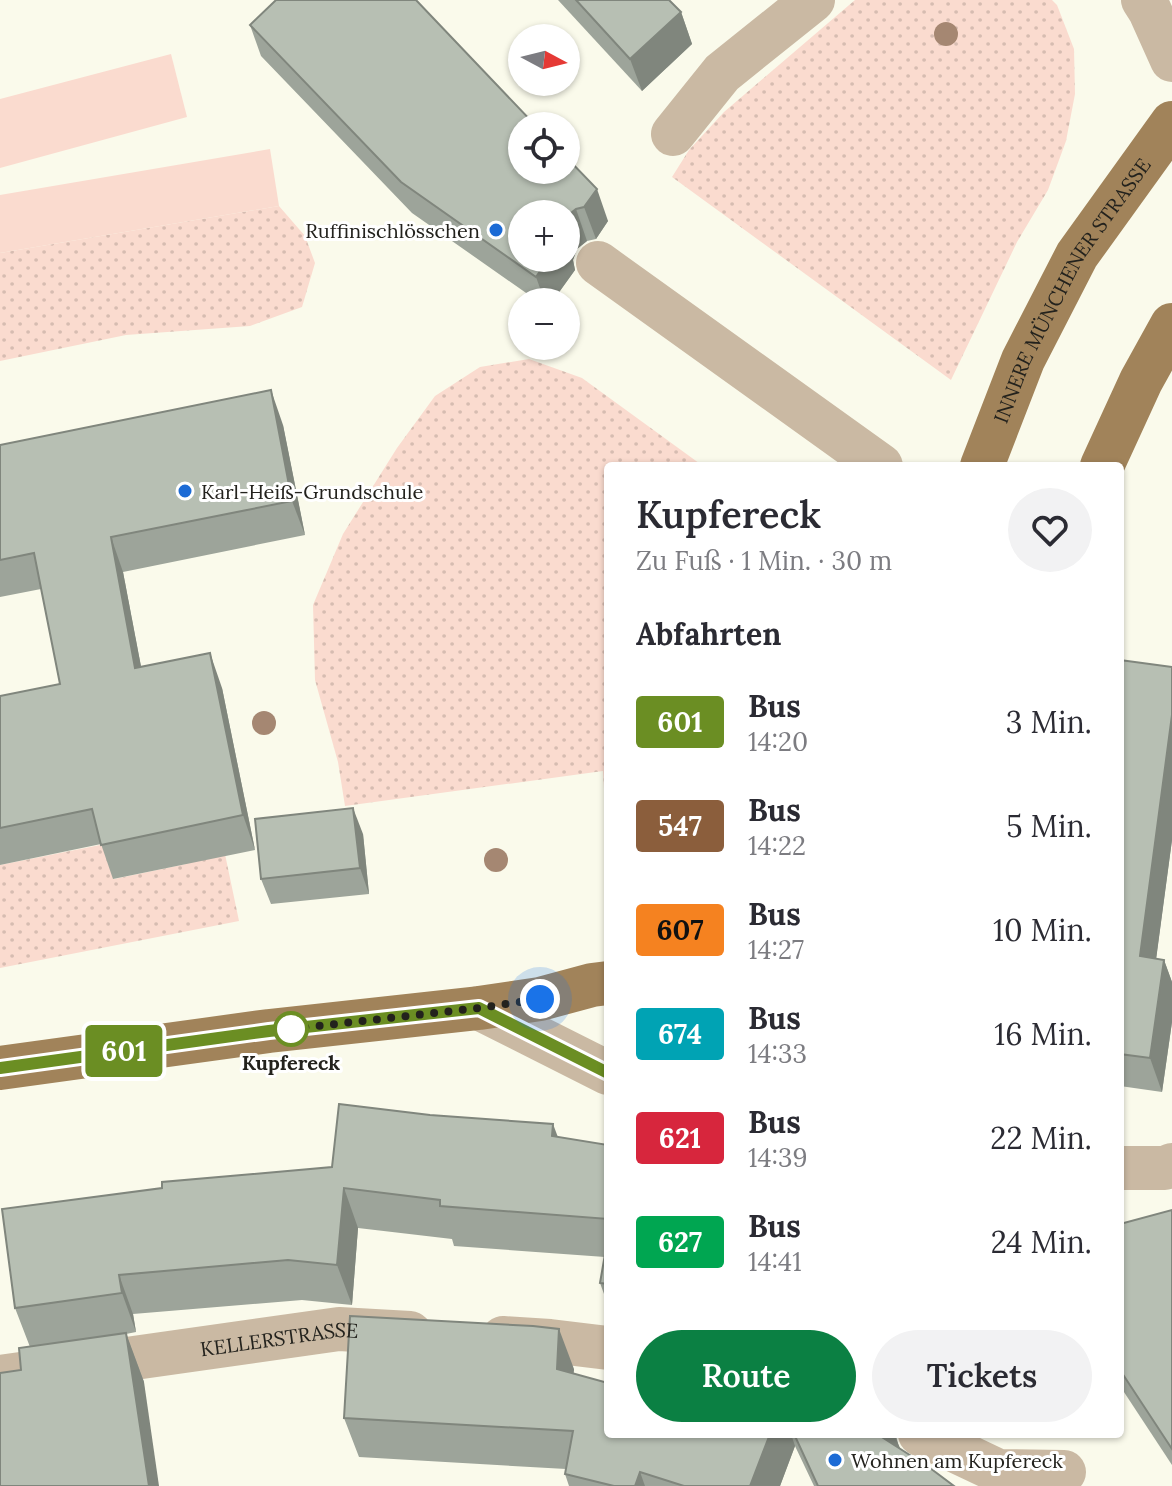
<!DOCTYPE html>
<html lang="de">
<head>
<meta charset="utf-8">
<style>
  body { margin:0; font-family:Lora,serif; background:#f2f2f3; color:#2b2b33; height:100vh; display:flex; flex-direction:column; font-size:30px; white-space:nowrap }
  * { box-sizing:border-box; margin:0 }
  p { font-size:26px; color:#7c7c81 }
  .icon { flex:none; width:44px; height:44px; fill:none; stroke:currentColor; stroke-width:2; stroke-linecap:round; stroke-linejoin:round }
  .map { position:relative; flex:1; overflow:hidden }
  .sheet { position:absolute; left:604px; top:462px; width:520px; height:976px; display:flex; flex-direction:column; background:#fff; border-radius:8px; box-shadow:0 2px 6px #0004 }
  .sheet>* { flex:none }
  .badge { padding:0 16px; border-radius:6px; font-size:28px; line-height:52px }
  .needle { width:52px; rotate:97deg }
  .fabs { position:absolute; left:508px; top:24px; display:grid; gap:16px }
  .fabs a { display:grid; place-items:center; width:72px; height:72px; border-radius:50%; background:#fff; box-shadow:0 2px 6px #0004; font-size:40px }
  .you { position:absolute; width:40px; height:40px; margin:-20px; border:6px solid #fff; border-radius:50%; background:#1a73e8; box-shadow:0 0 0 12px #1a73e833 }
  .map>.badge { position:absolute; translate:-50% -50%; box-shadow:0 0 0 4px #fff }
  h2 { padding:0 32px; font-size:30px; line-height:72px }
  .round { display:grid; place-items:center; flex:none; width:84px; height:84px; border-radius:42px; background:#f2f2f3 }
  .head { display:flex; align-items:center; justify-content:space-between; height:136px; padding:0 32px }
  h1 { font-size:38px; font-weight:600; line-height:60px }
  .primary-button { display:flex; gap:16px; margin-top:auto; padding:16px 32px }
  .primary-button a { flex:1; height:92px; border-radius:48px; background:#0b8043; color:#fff; font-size:32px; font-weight:600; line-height:92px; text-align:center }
  .primary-button a+a { background:#f2f2f3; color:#2b2b33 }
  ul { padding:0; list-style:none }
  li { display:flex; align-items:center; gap:24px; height:104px; padding:0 32px }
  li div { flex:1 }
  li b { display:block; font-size:30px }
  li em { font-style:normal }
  li .badge { min-width:88px; font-weight:700; text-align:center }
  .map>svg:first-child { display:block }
  .green { fill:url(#green-dots) }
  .pitch { fill:#fadbcf }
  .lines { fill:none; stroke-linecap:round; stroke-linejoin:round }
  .minor { stroke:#cab9a3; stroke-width:44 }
  .major { stroke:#a1835a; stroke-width:44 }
  .tree { fill:#a58772 }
  .wall { fill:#9da49a }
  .shaded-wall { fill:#80867d }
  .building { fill:#b7bfb3; stroke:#80867d; stroke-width:2 }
  .line-casing { stroke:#fff; stroke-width:18 }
  .line { stroke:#6b8e23; stroke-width:12 }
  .walk { stroke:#23221d; stroke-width:8; stroke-dasharray:0 14.4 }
  .poi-dot { fill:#1c6bd5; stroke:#fff; stroke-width:3 }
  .stop-dot { fill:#fff; stroke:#6b8e23; stroke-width:4 }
  .labels { text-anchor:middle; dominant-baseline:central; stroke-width:6; stroke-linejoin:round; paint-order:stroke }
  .poi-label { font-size:20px; fill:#23221d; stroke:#fff; text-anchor:start }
  .street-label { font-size:20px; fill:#23221d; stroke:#fff }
  .stop-label { font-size:20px; font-weight:bold; fill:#23221d; stroke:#fff }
</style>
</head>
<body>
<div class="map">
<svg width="1172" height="1486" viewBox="0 0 1172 1486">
  <defs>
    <pattern id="green-dots" width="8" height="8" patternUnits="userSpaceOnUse" patternTransform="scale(2)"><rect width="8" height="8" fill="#fadbcf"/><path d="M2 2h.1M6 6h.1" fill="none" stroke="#d6bcb1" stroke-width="1.8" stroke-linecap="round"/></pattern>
  </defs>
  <rect width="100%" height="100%" fill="#fafaeb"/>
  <g class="green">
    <path d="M855,0H1052L1057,5L1074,49L1075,94L1066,141L1048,190L1017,242L951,380L672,177L689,150L724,112Z"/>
    <path d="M279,206L305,236L315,263L302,307L250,326L126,335L0,361V253Z"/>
    <path d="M529,359L582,378L703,466H608V806H605L603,771L345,806L338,762L315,680L313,605L343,534L397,448L435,396L480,367Z"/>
    <path d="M217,816L239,921L0,968V865L105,844L114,879L186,864Z"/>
  </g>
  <g class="pitch">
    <path d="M171,54L187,117L0,168V99Z"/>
    <path d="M270,149L279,206L0,253V195Z"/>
  </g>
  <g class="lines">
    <g class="minor">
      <path d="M1143,0L1150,11L1172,60"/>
      <path d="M673,134L722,73L813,0"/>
      <path d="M598,263L881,466"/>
      <path d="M479,1008L608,1073"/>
      <path d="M1120,1168H1165L1172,1165"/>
      <path d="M503,1338L550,1341L608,1348"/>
      <path id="s1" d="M0,1377L339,1329L410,1333"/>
      <path d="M920,1434L998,1471L1064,1472"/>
    </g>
    <g class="major">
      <path id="s2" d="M982,466L1023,360L1077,255L1172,123"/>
      <path d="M1102,466L1141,381L1172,325"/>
      <path d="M0,1068L269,1031L479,1008L540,999L592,985L608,983"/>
    </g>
  </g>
  <g class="tree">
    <circle cx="946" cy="34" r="12"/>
    <circle cx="264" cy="723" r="12"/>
    <circle cx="496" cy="860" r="12"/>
  </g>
  <g class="wall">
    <path d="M276,0L608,221L596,239L587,241L577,249L573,260L575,270L552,302H539L412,213L261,56L250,25Z"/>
    <path d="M558,0H669L681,12L692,44L642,91Z"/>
    <path d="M283,425L305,535L123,572L141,667L222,688L255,850L113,879L101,844L0,865V696L60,684L41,589L0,597V445Z"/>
    <path d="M1120,660L1172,667V840L1156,959L1164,960L1172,982V1022L1162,1092L1120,1086Z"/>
    <path d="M363,834L369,894L271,904L261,879Z"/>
    <path d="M558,1137L608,1145V1305L600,1283L605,1257L454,1246L452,1239L358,1228L352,1305L302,1300L133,1314L136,1332L126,1334L144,1382L21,1370L30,1347L15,1308L332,1167Z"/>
    <path d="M1172,1210V1465L1120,1386V1224Z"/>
    <path d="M574,1369L573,1373L608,1434H896L899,1449L954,1486H814L795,1446L780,1486H569L565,1474L566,1469L359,1457L344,1418Z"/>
  </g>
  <g class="shaded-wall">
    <path d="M681,12L692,44L642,91L630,59Z"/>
    <path d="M597,189L608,221L596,239L584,207Z"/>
    <path d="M576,209L587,241L577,249L573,260L575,270L552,302H545L536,277L549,258H566V217Z"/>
    <path d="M271,390L283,425L305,535L292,501Z"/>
    <path d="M111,537L123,572L148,703L135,668Z"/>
    <path d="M210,653L222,688L255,850L243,815Z"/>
    <path d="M1172,715V840L1152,990L1140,956Z"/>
    <path d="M353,808L363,834L369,894L360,868Z"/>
    <path d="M1164,960L1172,982V1022L1162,1092L1150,1058Z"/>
    <path d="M553,1124L568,1164L552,1136Z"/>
    <path d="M344,1188L358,1228L352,1305L337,1265Z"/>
    <path d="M119,1275L133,1314L136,1332L122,1293Z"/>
    <path d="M559,1329L574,1369L571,1408L557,1369Z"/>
    <path d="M126,1333L144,1382L159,1486H149Z"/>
    <path d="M770,1434H791L795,1446L780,1486H750Z"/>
    <path d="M877,1434H896L895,1436L900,1448L891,1474Z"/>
    <path d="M640,1472L645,1486H635Z"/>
  </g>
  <g class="building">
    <path d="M276,0H416L536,126H522V170H566V157L597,189L584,207L576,209L566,217V214H522V258H549L536,277L401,182L250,25Z"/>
    <path d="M576,0H669L681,12L630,59Z"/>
    <path d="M271,390L292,501L111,537L135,668L210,653L243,815L101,845L92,809L0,828V696L60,684L34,553L0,560V445Z"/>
    <path d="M1120,660L1172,667V715L1140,956L1164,960L1150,1058L1120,1054Z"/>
    <path d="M353,808L360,868L261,879L255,819Z"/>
    <path d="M339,1104L430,1115L553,1124L552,1136L608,1145V1219L440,1206V1200L344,1188L337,1265L288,1260L119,1275L122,1293L15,1308L2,1209L162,1188V1182L332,1167Z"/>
    <path d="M1172,1210V1449L1120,1370V1224Z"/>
    <path d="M608,1237V1284L600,1283Z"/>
    <path d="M350,1316L533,1326L559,1329L557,1369L608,1383V1434H770L750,1486H684L640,1472L635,1486H614L565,1474L573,1431L344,1418Z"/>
    <path d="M126,1333L149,1486H0V1373L21,1370L19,1348Z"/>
    <path d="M794,1434H877L930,1468L954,1486H818Z"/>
  </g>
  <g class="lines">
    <g class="line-casing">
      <path id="line" d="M0,1068L269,1031L479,1008L608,1073"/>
    </g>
    <use href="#line" class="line"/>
    <path class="walk" d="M291,1029L479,1008L540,999"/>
  </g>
  <g class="poi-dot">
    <circle cx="496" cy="230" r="8"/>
    <circle cx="185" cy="491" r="8"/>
    <circle cx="835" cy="1460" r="8"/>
  </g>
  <circle class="stop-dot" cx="291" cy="1029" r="16"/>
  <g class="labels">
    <g class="poi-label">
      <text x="480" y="230" text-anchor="end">Ruffinischlösschen</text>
      <text x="201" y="491">Karl-Heiß-Grundschule</text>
      <text x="851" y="1460">Wohnen am Kupfereck</text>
    </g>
    <g class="street-label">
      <text stroke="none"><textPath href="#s2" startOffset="198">INNERE MÜNCHENER STRASSE</textPath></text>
      <text stroke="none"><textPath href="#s1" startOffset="282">KELLERSTRASSE</textPath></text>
    </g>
    <g class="stop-label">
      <text x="291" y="1062">Kupfereck</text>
    </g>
  </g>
</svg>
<div class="fabs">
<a><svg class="needle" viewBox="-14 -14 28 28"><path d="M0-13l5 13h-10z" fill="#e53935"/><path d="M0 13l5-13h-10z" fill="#7c7c81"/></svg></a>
<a><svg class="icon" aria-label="locate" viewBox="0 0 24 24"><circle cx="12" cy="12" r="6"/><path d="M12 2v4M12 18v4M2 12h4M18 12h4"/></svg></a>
<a>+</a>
<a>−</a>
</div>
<div class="you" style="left:540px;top:999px"></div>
<b class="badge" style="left:124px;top:1051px;background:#6b8e23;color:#fff">601</b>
<section class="sheet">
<div class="head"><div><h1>Kupfereck</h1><p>Zu Fuß · 1 Min. · 30 m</p></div><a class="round"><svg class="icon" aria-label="heart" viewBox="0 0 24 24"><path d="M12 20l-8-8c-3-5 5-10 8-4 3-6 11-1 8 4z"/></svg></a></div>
<h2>Abfahrten</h2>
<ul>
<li><span class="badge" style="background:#6b8e23;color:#fff">601</span><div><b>Bus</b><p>14:20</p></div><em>3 Min.</em></li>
<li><span class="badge" style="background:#8b5e3c;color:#fff">547</span><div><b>Bus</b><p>14:22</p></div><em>5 Min.</em></li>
<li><span class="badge" style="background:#f58220;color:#111">607</span><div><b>Bus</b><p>14:27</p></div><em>10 Min.</em></li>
<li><span class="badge" style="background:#00a3b4;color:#fff">674</span><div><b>Bus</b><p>14:33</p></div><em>16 Min.</em></li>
<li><span class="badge" style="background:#d7263d;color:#fff">621</span><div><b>Bus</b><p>14:39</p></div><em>22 Min.</em></li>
<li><span class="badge" style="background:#00a651;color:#fff">627</span><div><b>Bus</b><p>14:41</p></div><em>24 Min.</em></li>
</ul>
<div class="primary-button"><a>Route</a><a>Tickets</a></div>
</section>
</div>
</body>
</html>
